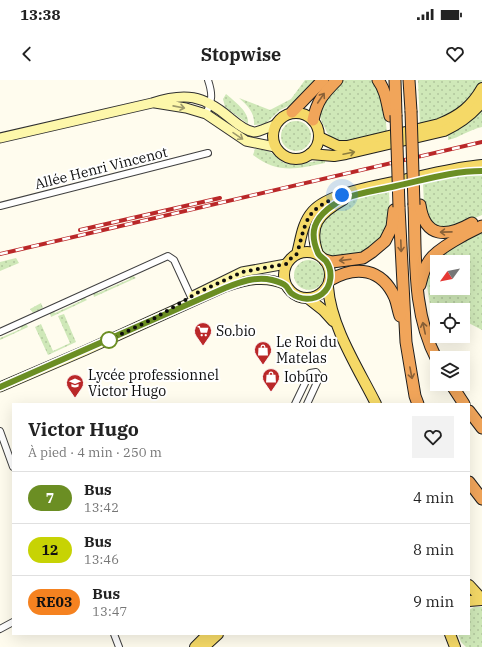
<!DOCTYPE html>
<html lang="fr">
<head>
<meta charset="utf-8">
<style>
  body { margin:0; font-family:"IBM Plex Serif",serif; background:#f2f2f2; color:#222; height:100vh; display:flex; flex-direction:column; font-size:15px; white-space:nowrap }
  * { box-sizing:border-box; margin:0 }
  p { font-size:13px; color:#767676 }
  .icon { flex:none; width:22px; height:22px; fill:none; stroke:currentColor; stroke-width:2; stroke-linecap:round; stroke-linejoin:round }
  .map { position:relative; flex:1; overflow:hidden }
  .sheet { position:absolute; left:12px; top:323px; width:458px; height:232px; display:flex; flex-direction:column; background:#fff; border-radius:0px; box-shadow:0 4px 16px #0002 }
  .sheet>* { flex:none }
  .badge { padding:0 8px; border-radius:13px; font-size:14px; line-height:26px }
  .needle { width:26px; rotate:237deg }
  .tools { position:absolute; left:430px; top:175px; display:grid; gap:8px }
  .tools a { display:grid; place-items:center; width:40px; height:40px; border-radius:0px; background:#fff; box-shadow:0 4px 16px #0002; font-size:20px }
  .you { position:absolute; width:20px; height:20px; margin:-10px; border:3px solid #fff; border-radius:50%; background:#1a73e8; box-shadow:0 0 0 6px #1a73e833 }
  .map>.badge { position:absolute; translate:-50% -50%; box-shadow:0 0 0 2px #fff }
  .round { display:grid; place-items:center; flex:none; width:42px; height:42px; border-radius:0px; background:#f2f2f2 }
  .headline { display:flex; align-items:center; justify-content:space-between; height:68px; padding:0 16px }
  h1 { font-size:19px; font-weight:800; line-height:30px }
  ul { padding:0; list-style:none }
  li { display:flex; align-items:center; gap:12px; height:52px; padding:0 16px; border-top:1px solid #e0e0e0 }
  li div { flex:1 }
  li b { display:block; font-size:15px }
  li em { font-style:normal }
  li .badge { min-width:44px; font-weight:700; text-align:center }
  .status { display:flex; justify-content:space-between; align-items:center; height:28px; padding:0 20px; background:#fff; direction:ltr }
  .status svg { height:11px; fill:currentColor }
  header { display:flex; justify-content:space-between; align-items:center; height:52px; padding:0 16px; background:#fff; font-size:18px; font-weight:800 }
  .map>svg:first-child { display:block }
  .green { fill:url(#green-dots); fill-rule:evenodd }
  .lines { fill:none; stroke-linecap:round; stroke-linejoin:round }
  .street-casing { stroke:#404040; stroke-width:8 }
  .secondary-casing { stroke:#2f2f2f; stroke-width:11 }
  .primary-casing { stroke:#1e1e1e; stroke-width:12 }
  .highway-casing { stroke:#1e1e1e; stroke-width:13 }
  .street { stroke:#fff; stroke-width:6 }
  .secondary { stroke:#fdf7aa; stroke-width:9 }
  .primary { stroke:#f5d967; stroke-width:10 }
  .highway { stroke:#f1a55a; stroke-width:11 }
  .rail-casing { stroke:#ba2829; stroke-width:4 }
  .rail { stroke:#fff; stroke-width:2.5; stroke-dasharray:8; stroke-linecap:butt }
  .highway-bridge-casing { stroke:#1e1e1e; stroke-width:13; stroke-linecap:butt }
  .highway-bridge { stroke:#f1a55a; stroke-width:11 }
  .oneway { stroke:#8a6137 }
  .oneway2 { stroke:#9d996b }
  .oneway3 { stroke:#8d7d3e }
  .line-casing { stroke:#fff; stroke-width:9 }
  .line { stroke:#6b8e23; stroke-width:6 }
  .walk { stroke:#0d0d0d; stroke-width:4; stroke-dasharray:0 7.2 }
  .stop-dot { fill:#fff; stroke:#6b8e23; stroke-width:2 }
  .labels { text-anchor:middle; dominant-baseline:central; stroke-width:4; stroke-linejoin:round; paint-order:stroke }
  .street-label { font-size:14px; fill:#0d0d0d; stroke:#fff }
  .poi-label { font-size:14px; fill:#0d0d0d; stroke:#fff; text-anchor:start }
</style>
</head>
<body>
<div class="status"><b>13:38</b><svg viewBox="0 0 49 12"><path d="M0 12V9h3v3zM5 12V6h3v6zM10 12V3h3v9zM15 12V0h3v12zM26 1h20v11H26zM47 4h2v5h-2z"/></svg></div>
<header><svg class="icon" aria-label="back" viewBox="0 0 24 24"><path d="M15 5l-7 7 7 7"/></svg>Stopwise<svg class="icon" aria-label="heart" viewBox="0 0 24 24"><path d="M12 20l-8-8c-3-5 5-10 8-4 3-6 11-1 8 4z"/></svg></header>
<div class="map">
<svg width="482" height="567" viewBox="0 0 482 567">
  <defs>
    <pattern id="green-dots" width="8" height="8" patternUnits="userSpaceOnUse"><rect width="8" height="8" fill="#cfe8b8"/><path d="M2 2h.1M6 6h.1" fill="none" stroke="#b1c69d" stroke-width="1.8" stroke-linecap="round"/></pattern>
  </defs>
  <rect width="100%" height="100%" fill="#fffcee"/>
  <g class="green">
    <path d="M305,0H315L295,23L280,30L265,44L254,45C255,33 248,26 239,18L270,30L291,19Z"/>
    <path d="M343,0H371C383,10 386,38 387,54L341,61C332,60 328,56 325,48C322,43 319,36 320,30C321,23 337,5 343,0Z"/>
    <path d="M418,0H482C480,9 462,30 454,34C443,39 431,42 420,46Z"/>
    <path d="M226,14C234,21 250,32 248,44L225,27L223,19Z"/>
    <path d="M482,26V47C468,50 461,57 448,60V52Z"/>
    <circle cx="296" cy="56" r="15"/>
    <path d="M255,69C260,69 266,70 270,72C277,76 280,83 288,84C301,87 312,79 325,81V83C296,89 278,94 253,75Z"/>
    <path d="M471,94H482V135L456,146L440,148L427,139L424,124L423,103Z"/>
    <path d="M389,111L390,139L382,157L366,172L354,175L337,177L329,176L322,170L318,164L320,145L326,136L342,125L353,120Z"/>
    <path d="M482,151V250L463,240V230H437V233L432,235C430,222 425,205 428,192C433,174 467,159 482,151ZM437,182H463V208H437Z"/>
    <path d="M16,178L19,183L0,191V182Z"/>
    <circle cx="309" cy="195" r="15"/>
    <path d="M132,195L136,198L94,217L93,213L97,211L98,213L130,199L129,196Z"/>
    <path d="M84,217L87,220L51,237L50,233L54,231L55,233L81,221V219Z"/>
    <path d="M41,223L43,228L33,233L30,229Z"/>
    <path d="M64,234L76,262L48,275L35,247L41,244L53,271L70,263L58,236Z"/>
    <path d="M24,244L27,245L28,247L0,260V258L21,249L20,246Z"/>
    <path d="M474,527H482V567H466L461,562L458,554H469V530Z"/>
  </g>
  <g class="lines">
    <g class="street-casing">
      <g id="street">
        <path d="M206,34C212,20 213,15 208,0"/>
        <path d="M0,126L208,73"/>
        <path d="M0,252L168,176L174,180L191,217"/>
        <path d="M295,324L310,293L316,292L318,295L319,298L307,324"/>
        <path d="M0,351L13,387"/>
        <path d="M0,549L13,542"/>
        <path d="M114,554L119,567"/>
      </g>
    </g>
    <g class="secondary-casing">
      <g id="secondary">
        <path d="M155,23L186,28L206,34L246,61L275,67"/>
        <path d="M0,58L152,23C185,12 203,15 230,38C236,43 245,51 254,52C260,52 268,47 275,45"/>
        <path d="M193,216L242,192L286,184"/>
        <path d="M0,307L86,270L225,207C246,200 265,195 286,205"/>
      </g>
    </g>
    <g class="primary-casing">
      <g id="primary">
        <circle cx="296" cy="56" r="23"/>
        <path d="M319,57L338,66H347L439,44C459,36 472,26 482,8"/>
        <path d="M310,74L334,76L346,74L444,51C459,44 472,35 482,22"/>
        <circle cx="307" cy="195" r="23"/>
        <path d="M297,174C301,159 302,143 313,131C330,112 382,105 407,99C432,94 457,87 482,85"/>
        <path d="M318,174C308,146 318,134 343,120"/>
        <path d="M328,207C331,247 358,288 376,324"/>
        <path d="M309,219L323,230L333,241"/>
        <path d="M469,505L482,519"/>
        <path d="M469,521L482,520"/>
        <path d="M450,554L455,567"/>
        <path d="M195,567L207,555"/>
        <path d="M204,567L218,554"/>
      </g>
    </g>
    <g class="highway-casing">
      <g id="highway">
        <path d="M378,0C386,11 387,23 390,36"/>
        <path d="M395,0L396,35"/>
        <path d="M409,0L411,31"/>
        <path d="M292,32L323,0"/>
        <path d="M313,40C317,21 323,14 337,0"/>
        <path d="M414,125C416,177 412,233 437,280"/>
        <path d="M420,125C425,159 447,157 472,143"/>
        <path d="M399,127L406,262L415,316L418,324"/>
        <path d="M325,180L332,182L363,178L372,172L385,161L392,147L394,130"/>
        <path d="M330,200C356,185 382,188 395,218C397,223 398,230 400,236"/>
        <path d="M420,205C422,197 424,188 429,181C436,169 469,152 482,146"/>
        <path d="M451,304L464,324"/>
        <path d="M469,331L482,348"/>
        <path d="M469,402L482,419"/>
      </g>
    </g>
    <use href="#street" class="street"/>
    <use href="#secondary" class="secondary"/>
    <use href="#primary" class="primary"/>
    <use href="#highway" class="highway"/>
    <g class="rail-casing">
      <g id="rail">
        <path d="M80,150L220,118"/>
        <path d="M0,174L482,62"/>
      </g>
    </g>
    <use href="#rail" class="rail"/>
    <g class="highway-bridge-casing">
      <g id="highway-bridge">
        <path d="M411,31L414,125"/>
        <path d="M396,35L399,127"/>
      </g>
    </g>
    <use href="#highway-bridge" class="highway-bridge"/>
  </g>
  <defs><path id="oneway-shaft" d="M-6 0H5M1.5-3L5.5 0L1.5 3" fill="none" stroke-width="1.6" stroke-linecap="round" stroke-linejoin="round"/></defs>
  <g class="oneway">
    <use href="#oneway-shaft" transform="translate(321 18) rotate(-56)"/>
    <use href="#oneway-shaft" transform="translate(446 152) rotate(179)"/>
    <use href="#oneway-shaft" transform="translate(401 166) rotate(88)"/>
    <use href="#oneway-shaft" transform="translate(345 180) rotate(173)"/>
    <use href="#oneway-shaft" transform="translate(424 248) rotate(-102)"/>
    <use href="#oneway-shaft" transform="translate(411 293) rotate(79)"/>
  </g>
  <g class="oneway2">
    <use href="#oneway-shaft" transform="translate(179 27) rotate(11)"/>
    <use href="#oneway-shaft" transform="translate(238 56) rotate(34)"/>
  </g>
  <use class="oneway3" href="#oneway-shaft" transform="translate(349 73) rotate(-12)"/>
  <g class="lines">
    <g class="line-casing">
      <path id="line" d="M0,307L225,208C240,202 256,196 272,200C276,201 283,203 286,206C288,208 289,211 291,213C300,220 313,221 322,214C332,206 333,191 326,181C323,178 319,176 318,173C314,164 312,155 315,146C319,134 334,123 346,118C362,112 379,110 396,106C424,100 453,91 482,91"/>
    </g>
    <use href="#line" class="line"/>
    <path class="walk" d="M109,260L155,238L197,213L221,202L242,192L286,184L293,176L297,174C307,138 305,130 342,115"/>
  </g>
  <defs>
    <g id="supermarket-pin" transform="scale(0.9)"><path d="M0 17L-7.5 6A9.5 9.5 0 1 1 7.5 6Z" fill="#ba2829" stroke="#fff"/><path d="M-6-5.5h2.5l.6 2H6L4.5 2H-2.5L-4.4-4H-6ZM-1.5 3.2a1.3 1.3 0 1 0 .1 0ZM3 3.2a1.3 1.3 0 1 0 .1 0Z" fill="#fff"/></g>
    <g id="shop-pin" transform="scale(0.9)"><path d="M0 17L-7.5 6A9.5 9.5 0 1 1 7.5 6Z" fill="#ba2829" stroke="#fff"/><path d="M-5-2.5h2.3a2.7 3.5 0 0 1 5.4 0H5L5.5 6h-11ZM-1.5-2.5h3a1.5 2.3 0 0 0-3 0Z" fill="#fff"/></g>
    <g id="school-pin" transform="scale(0.9)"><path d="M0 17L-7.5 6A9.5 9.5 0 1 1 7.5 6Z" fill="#ba2829" stroke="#fff"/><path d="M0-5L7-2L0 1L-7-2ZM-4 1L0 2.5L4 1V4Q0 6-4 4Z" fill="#fff"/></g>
  </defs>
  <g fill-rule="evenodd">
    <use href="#supermarket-pin" x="203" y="251"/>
    <use href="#shop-pin" x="263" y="270"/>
    <use href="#shop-pin" x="271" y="297"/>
    <use href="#school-pin" x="75" y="303"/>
  </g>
  <circle class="stop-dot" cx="109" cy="260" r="8"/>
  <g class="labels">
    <g class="street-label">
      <text transform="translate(101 88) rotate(-14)">Allée Henri Vincenot</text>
    </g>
    <g class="poi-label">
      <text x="216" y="251">So.bio</text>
      <text x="276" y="262">Le Roi du<tspan x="276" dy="16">Matelas</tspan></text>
      <text x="88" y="295">Lycée professionnel<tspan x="88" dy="16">Victor Hugo</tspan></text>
      <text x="284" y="297">Ioburo</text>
    </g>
  </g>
</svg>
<div class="tools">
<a><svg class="needle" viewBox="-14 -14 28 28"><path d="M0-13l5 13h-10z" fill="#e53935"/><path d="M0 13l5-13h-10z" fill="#767676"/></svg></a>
<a><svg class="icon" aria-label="locate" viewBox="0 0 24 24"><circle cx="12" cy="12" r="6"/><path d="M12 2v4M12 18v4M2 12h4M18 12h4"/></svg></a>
<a><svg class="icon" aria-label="layers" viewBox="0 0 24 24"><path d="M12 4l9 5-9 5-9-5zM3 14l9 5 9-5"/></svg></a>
</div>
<div class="you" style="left:342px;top:115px"></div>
<section class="sheet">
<div class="headline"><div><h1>Victor Hugo</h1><p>À pied · 4 min · 250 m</p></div><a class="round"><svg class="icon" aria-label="heart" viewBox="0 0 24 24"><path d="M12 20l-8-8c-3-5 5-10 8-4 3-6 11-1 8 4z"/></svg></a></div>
<ul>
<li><span class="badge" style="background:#6b8e23;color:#fff">7</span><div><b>Bus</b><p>13:42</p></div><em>4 min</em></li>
<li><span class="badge" style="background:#c7d304;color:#111">12</span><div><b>Bus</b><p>13:46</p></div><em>8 min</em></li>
<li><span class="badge" style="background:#f58220;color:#111">RE03</span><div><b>Bus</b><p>13:47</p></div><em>9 min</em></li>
</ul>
</section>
</div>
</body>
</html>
